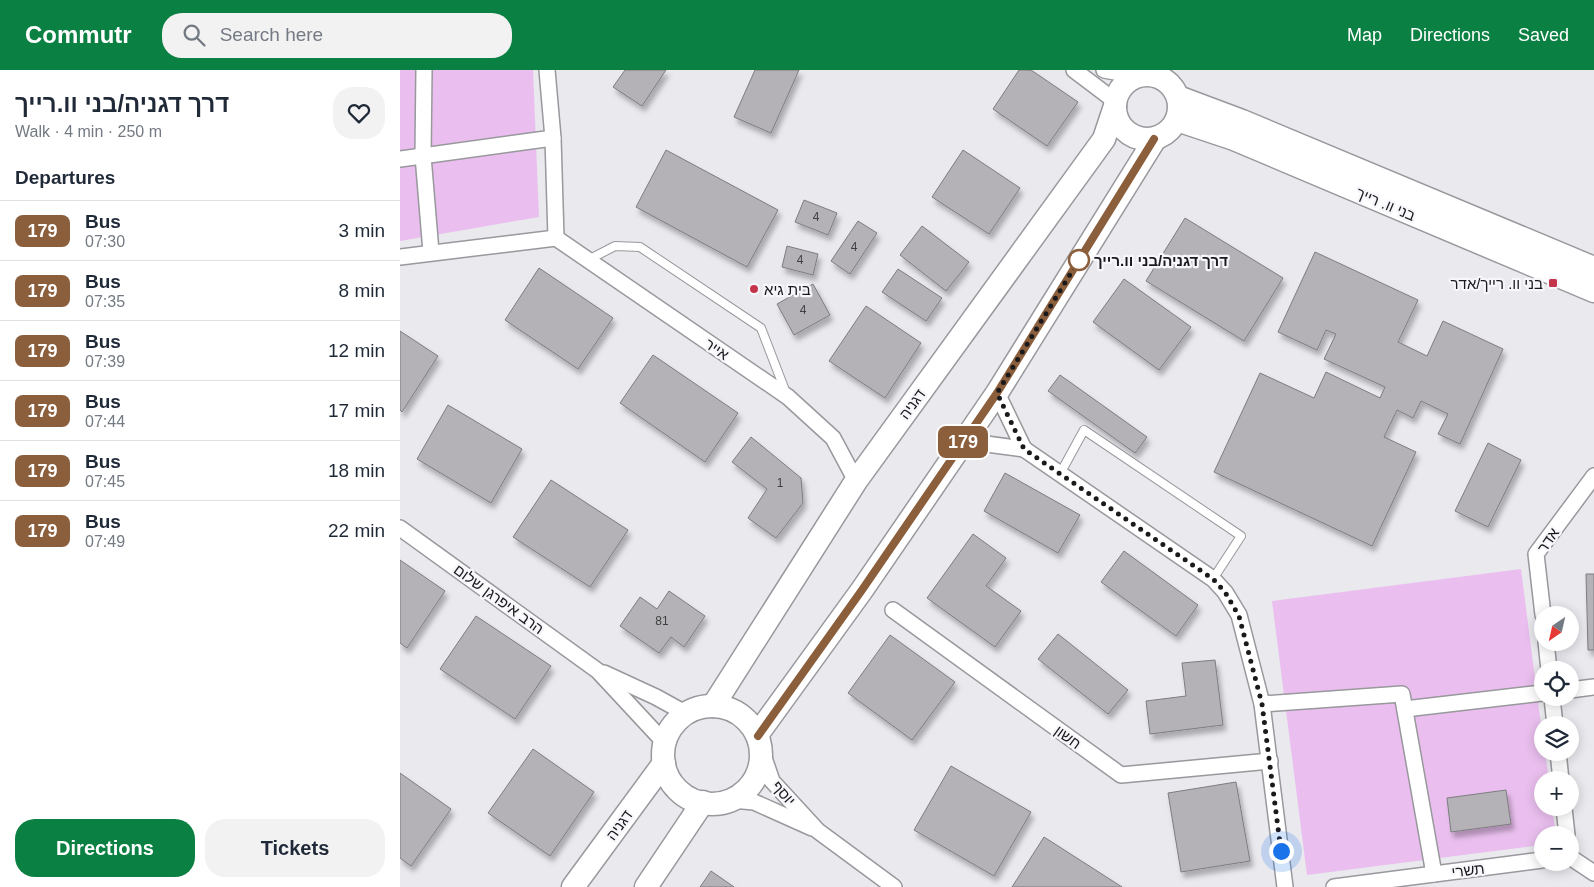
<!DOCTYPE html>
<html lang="en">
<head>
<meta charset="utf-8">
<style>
  body { margin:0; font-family:Helvetica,"Noto Sans Hebrew",sans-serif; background:#f2f2f3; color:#1f2937; height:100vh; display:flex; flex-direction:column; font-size:19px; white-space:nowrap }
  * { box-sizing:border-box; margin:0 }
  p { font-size:16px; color:#747a83 }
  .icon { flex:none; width:28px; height:28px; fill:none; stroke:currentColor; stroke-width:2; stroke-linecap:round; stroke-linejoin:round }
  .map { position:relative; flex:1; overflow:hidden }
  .details { display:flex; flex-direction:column; background:#fff; width:400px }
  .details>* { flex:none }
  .badge { padding:0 10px; border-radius:8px; font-size:18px; line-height:32px }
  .needle { width:32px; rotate:214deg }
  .fabs { position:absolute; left:1134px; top:536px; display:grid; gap:10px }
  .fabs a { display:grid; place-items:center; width:45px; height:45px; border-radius:50%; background:#fff; box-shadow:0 2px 12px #0003; font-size:25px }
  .you { position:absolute; width:25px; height:25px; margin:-12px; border:4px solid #fff; border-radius:50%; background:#1a73e8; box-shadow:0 0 0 8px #1a73e833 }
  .map>.badge { position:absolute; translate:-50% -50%; box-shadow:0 0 0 2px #fff }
  h2 { padding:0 15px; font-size:19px; line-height:45px }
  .round { display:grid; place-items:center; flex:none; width:52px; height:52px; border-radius:20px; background:#f2f2f3 }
  .headline { display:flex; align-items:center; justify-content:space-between; height:85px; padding:0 15px }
  h1 { font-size:24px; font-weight:800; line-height:38px }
  .primary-button { display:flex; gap:10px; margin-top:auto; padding:10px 15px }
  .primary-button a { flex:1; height:58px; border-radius:20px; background:#0b8043; color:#fff; font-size:20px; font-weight:800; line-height:58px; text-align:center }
  .primary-button a+a { background:#f2f2f3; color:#1f2937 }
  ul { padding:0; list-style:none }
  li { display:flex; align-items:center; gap:15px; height:60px; padding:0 15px; border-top:1px solid #e0e1e3 }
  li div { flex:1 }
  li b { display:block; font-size:19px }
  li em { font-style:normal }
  li .badge { min-width:55px; font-weight:700; text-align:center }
  header { display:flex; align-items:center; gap:30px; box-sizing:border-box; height:70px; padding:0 25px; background:#0b8043; color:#fff }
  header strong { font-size:24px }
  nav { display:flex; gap:28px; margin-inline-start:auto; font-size:18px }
  .search { width:350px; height:45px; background:#f2f2f3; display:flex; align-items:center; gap:12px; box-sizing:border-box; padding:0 18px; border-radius:20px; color:#747a83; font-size:19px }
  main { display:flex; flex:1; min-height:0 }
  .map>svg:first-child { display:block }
  .park { fill:#eabfef }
  .building { fill:#b4b2b6; stroke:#7e7c80; filter:url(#shadow) }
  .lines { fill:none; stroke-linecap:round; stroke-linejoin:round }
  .lane-casing { stroke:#98989d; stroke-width:10 }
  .street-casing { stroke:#98989d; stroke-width:18 }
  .secondary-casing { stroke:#98989d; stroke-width:25 }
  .lane { stroke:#fff; stroke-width:8 }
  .street { stroke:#fff; stroke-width:15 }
  .secondary { stroke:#fff; stroke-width:22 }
  .line-casing { stroke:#fff; stroke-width:11 }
  .line { stroke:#8b5e3c; stroke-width:8 }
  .walk { stroke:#1a1a1c; stroke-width:5; stroke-dasharray:0 9 }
  .stop-dot { fill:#fff; stroke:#8b5e3c; stroke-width:2.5 }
  .poi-dot { fill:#c4344b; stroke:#f6f6fb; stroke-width:2 }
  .labels { text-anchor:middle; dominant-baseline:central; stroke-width:4.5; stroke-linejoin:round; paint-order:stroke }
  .number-label { font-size:12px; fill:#404042 }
  .street-label { font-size:15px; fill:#1a1a1c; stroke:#f6f6fb }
  .stop-label { font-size:15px; font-weight:bold; fill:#1a1a1c; stroke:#f6f6fb; text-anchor:start }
  .poi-label { font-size:15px; fill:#1a1a1c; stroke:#f6f6fb; text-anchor:end }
</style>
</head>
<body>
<header>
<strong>Commutr</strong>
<div class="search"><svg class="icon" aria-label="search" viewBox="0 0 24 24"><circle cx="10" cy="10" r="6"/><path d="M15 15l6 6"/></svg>Search here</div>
<nav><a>Map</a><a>Directions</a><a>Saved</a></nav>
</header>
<main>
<section class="details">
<div class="headline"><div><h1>דרך דגניה/בני וו.רייך</h1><p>Walk · 4 min · 250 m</p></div><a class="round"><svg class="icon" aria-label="heart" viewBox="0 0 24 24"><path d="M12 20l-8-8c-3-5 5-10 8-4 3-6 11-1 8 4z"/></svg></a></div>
<h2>Departures</h2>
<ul>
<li><span class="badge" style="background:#8b5e3c;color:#fff">179</span><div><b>Bus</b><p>07:30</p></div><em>3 min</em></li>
<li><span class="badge" style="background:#8b5e3c;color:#fff">179</span><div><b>Bus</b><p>07:35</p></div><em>8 min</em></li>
<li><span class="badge" style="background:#8b5e3c;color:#fff">179</span><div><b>Bus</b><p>07:39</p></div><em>12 min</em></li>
<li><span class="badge" style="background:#8b5e3c;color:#fff">179</span><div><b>Bus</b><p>07:44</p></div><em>17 min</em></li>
<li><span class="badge" style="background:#8b5e3c;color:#fff">179</span><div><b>Bus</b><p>07:45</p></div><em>18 min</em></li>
<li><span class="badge" style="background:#8b5e3c;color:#fff">179</span><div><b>Bus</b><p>07:49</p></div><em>22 min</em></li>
</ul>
<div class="primary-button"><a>Directions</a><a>Tickets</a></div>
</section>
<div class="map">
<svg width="1194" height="817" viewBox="0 0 1194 817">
  <defs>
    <filter id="shadow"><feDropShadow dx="3" dy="5.5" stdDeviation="2.5" flood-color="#0004"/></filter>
  </defs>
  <rect width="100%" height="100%" fill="#e9e9ee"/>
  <g class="park">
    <path d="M0,0H133L139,147L0,171Z"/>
    <path d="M1121,499L1142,663V682L1145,683L1149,710H1142V738H1152L1156,765H1142V775L907,805L872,531Z"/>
  </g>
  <g class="building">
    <path d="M225,0H266L242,36L213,17Z"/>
    <path d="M355,0H399L371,63L334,47Z"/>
    <path d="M619,0H631L678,32L647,76L593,39Z"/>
    <path d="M266,80L378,140L347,197L236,137Z"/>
    <path d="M563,80L620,118L589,164L532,127Z"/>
    <path d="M404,130L437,143L428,165L395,152Z"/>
    <path d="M785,148L883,208L844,271L746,211Z"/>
    <path d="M458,151L477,163L450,204L431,191Z"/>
    <path d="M522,156L569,192L546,221L500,185Z"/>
    <path d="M387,176L418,184L413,205L382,197Z"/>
    <path d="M915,182L1018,230L998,272L1027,286L1043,251L1103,279L1060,374L1038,364L1048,344L1021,331L1013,348L997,340L984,367L1016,382L972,476L814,402L860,303L914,328L926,302L980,328L985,317L924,289L936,264L926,260L917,280L878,262Z"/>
    <path d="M139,198L213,248L178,299L105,250Z"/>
    <path d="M498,199L542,228L526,251L482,222Z"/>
    <path d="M724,209L791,257L759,300L693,252Z"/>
    <path d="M413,214L430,245L394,265L377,234Z"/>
    <path d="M466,236L521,273L485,328L429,291Z"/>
    <path d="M0,261L38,286L2,342L0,340Z"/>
    <path d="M253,285L338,343L305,392L220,333Z"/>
    <path d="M660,305L747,367L735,383L648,321Z"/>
    <path d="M48,335L122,379L91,433L17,389Z"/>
    <path d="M351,367L401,408L403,433L376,468L348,448L367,419L332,392Z"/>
    <path d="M1088,373L1121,390L1088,457L1055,441Z"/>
    <path d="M605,403L680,445L658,483L584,441Z"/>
    <path d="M151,410L228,460L190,517L113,467Z"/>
    <path d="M573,464L606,488L586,516L621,541L595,577L527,528Z"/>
    <path d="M724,481L798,535L776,566L701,512Z"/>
    <path d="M0,490L45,521L7,578L0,573Z"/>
    <path d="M1186,504H1194V580H1188Z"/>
    <path d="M269,521L305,546L284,577L271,567L259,583L220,556L240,527L257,539Z"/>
    <path d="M76,546L151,596L115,649L40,599Z"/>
    <path d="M658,564L728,620L708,644L638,589Z"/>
    <path d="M490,565L555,612L512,670L448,623Z"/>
    <path d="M815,590L823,655L750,664L746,631L786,626L782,593Z"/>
    <path d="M133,679L194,722L150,786L88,743Z"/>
    <path d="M551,696L631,742L594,806L514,760Z"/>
    <path d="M0,703L51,739L11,796L0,788Z"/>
    <path d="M836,712L850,791L781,802L768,723Z"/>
    <path d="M1106,720L1111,754L1051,762L1047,728Z"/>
    <path d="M644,767L722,817H612Z"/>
    <path d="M311,801L334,817H300Z"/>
  </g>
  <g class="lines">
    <g class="lane-casing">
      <g id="lane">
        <path d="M188,190L215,176L240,177L361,258L386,323"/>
        <path d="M661,402L684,360L841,466L813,509"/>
      </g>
    </g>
    <g class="street-casing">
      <g id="street">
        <path d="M24,0L23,86L31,182"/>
        <path d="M147,0L153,68L156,168"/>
        <path d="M674,0L715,31"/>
        <path d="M704,0L737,6"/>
        <path d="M0,89L153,68"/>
        <path d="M0,187L156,168L388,327L433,368L456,411"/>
        <path d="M564,371L624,379L597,323"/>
        <path d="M624,379L813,509L825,522L839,545L862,634L885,817"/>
        <path d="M0,458L198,601L264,672"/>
        <path d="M493,540L721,705L870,691"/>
        <path d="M1143,545L1136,484L1194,406"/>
        <path d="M1146,572L1149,600"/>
        <path d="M204,603L256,627L285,643"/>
        <path d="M1170,620L1194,617"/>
        <path d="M1152,628L1155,655"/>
        <path d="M862,634L1002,624L1034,804"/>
        <path d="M1005,639L1142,623"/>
        <path d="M361,679L372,711L418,761L494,817"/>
        <path d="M1158,682L1161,710"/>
        <path d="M332,730L354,732L412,758"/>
        <path d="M1164,738L1167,765"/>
        <path d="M1170,787L1194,803"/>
        <path d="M934,817L1142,790"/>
      </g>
    </g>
    <g class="secondary-casing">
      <g id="secondary">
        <circle cx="747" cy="37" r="32"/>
        <path d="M778,27L842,51L1194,198"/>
        <path d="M777,50L834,69L1194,221"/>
        <path d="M313,636L456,411L704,69L715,36"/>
        <circle cx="312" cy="685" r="49"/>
        <path d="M357,665L462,520L597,323L755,69"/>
        <path d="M173,817L264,693"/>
        <path d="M246,817L303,732"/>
      </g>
    </g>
    <use href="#lane" class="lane"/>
    <use href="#street" class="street"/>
    <use href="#secondary" class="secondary"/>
  </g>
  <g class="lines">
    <g class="line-casing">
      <path id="line" d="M358,666L462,520L597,323L754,69"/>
    </g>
    <use href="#line" class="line"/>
    <path class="walk" d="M679,190L597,323L624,379L813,509L825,522L839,546L862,634L881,781"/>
  </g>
  <circle class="stop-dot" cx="679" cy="190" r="10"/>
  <g class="poi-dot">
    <rect x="1148" y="208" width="10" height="10" rx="2.5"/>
    <circle cx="354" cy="219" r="5"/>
  </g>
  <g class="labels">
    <g class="number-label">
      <text x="416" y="147">4</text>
      <text x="454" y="177">4</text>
      <text x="400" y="190">4</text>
      <text x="403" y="240">4</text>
      <text x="380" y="413">1</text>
      <text x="262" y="551">81</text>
    </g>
    <g class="street-label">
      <text transform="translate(986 134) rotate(23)">בני וו. רייך</text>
      <text transform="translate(317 279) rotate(34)">אייר</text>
      <text transform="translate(512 334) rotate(-54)">דגניה</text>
      <text transform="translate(1148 470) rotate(-56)">אדר</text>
      <text transform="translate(99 529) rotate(36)">הרב איפרגן שלום</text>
      <text transform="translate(668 667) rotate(36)">חשון</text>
      <text transform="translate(384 723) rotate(49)">יוסף</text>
      <text transform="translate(219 755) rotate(-54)">דגניה</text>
      <text transform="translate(1068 800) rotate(-7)">תשרי</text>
    </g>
    <g class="stop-label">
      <text x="694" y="190">דרך דגניה/בני וו.רייך</text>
    </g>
    <g class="poi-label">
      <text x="1143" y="213">בני וו. רייך/אדר</text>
      <text x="364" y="219" text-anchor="start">בית גיא</text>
    </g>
  </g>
</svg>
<div class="fabs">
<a><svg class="needle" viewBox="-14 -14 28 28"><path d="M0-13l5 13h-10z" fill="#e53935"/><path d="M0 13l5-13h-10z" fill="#747a83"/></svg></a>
<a><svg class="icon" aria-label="locate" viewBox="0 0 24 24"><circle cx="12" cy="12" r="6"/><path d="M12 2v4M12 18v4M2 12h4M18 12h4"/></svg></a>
<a><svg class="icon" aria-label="layers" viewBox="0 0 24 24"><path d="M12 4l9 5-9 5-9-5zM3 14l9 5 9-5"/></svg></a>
<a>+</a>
<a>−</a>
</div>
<div class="you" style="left:881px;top:781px"></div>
<b class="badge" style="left:563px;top:372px;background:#8b5e3c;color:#fff">179</b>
</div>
</main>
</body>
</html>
